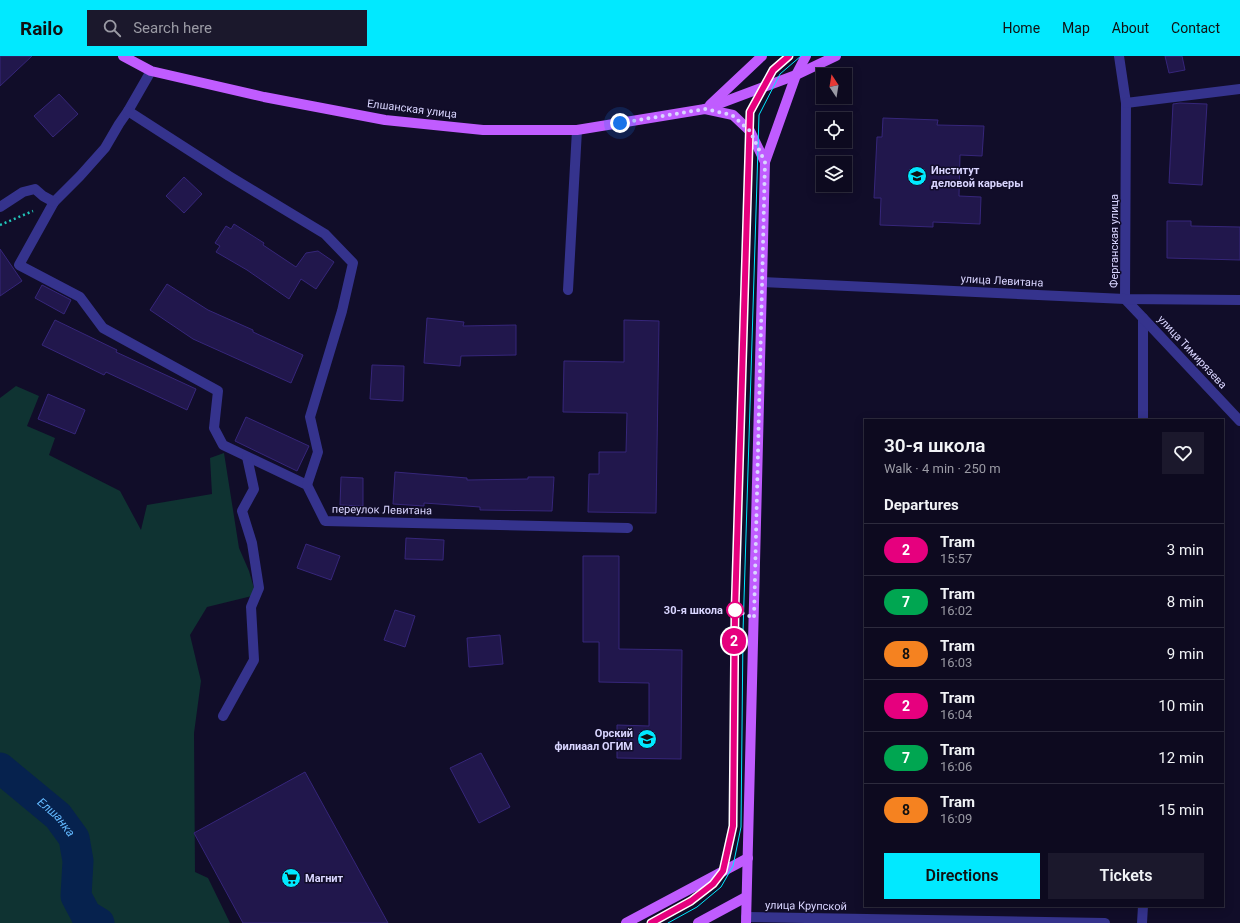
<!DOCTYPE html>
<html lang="en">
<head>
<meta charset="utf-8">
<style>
  body { margin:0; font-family:Roboto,sans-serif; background:#1b182c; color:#f1f3f6; height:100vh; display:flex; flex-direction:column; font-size:15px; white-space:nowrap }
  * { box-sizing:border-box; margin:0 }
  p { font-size:13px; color:#9a9aa4 }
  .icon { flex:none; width:22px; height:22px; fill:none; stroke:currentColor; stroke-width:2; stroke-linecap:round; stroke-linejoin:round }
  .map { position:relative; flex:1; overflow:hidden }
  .sheet { position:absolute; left:864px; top:363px; width:360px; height:488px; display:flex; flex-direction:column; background:#0d0a1f; border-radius:0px; box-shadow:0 2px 10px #0003,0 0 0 1px #2d2b3d }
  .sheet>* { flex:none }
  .badge { padding:0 8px; border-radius:13px; font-size:14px; line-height:26px }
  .needle { width:26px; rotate:348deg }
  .tools { position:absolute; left:816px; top:12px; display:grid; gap:8px }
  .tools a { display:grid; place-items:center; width:36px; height:36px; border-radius:0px; background:#0d0a1f; box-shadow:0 2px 10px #0003,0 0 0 1px #2d2b3d; font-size:20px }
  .you { position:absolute; width:20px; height:20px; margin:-10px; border:3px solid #fff; border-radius:50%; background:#1a73e8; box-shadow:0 0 0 6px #1a73e833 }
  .map>.badge { position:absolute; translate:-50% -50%; box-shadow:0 0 0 2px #fff }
  h2 { padding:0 20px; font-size:15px; line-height:36px }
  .round { display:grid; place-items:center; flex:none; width:42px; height:42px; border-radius:0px; background:#1b182c }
  .headline { display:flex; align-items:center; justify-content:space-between; height:68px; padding:0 20px }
  h1 { font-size:19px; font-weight:600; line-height:30px }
  .action { display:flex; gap:8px; margin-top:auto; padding:8px 20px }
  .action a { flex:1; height:46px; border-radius:0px; background:#01e9ff; color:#111; font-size:16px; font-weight:600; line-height:46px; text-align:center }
  .action a+a { background:#1b182c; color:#f1f3f6 }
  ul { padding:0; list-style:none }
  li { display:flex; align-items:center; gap:12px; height:52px; padding:0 20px; border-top:1px solid #2d2b3d }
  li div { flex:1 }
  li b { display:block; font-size:15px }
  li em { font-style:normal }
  li .badge { min-width:44px; font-weight:700; text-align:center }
  header { display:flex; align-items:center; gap:24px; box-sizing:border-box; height:56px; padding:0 20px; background:#01e9ff; color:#111 }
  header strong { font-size:19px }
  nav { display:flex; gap:22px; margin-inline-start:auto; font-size:14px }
  .search { width:280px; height:36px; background:#1b182c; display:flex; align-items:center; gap:10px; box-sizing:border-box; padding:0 14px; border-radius:0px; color:#9a9aa4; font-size:15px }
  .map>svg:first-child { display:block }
  .green { fill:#0f3332 }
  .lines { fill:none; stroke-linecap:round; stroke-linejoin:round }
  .river { stroke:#06224e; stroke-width:31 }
  .building { fill:#21174c; stroke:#36267a }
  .path { stroke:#22c6ba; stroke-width:2.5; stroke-dasharray:2 3; stroke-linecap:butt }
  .minor { stroke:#35338d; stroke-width:10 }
  .major { stroke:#c05cff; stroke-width:10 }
  .tram { stroke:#01e9ff; stroke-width:1 }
  .line-casing { stroke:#fff; stroke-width:9 }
  .line { stroke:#e6007e; stroke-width:6 }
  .walk { stroke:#d9d5ff; stroke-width:4; stroke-dasharray:0 7.2 }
  .stop-dot { fill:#fff; stroke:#e6007e; stroke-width:2 }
  .labels { text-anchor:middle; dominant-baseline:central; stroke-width:3; stroke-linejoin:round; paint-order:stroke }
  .street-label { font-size:11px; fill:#d9d5ff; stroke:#110d29 }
  .poi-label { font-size:11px; font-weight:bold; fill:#d9d5ff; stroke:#110d29; text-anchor:start }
  .stop-label { font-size:11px; font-weight:bold; fill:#d9d5ff; stroke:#110d29; text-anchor:end }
  .water-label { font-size:12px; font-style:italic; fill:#63b9ff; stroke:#110d29 }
</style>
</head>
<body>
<header>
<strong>Railo</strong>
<div class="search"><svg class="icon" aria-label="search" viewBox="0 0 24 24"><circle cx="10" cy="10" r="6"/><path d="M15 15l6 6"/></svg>Search here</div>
<nav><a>Home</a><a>Map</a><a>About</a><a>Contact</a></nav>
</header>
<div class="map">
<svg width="1240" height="867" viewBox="0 0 1240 867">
  <rect width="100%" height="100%" fill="#110d29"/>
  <path class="green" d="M16,330L39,340L27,370L55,382L49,399L120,435L141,474L147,449L212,438L210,402L224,397L239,492L249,515L256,539L207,551L190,579L201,625L194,677L195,816L208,822L230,867H0V342Z"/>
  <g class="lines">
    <path class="river" id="s1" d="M0,712L58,760L74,782L78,805L76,840L86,859L99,867"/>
  </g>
  <g class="building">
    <path d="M0,0H32L0,30Z"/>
    <path d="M1165,0H1182L1185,14L1169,17Z"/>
    <path d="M59,38L78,58L53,81L34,60Z"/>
    <path d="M1180,47L1207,48L1202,129L1169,127L1173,48Z"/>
    <path d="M883,62L938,64L937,69L984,70L982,100L960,99L959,140L981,141L980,168L933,166V171L880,169L881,142H874L877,81H882Z"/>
    <path d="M184,121L202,138L184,157L166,140Z"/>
    <path d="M1167,165H1191V170L1240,171V204L1167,202Z"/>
    <path d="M234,168L264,187L263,189L296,211L306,197L318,195L334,206L316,233L301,223L289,243L247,214L216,196L220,190L215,187L226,170L231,173Z"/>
    <path d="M0,193L22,225L0,240Z"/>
    <path d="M167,228L208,254L253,274V276L303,299L291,327L193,283L150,254Z"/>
    <path d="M42,229L71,244L64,258L35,242Z"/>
    <path d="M427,262L464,266L463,270L516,269V299L461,300L460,310L424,307Z"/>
    <path d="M55,264L117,294L116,296L196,333L187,354L106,316L104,319L42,289Z"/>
    <path d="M624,264L659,265L656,457L588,456L589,418H599V396H626L627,357L563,356L564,305L624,306Z"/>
    <path d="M372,309L404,310L403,345L370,343Z"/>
    <path d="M48,338L85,354L75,378L38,363Z"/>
    <path d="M246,361L309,390L297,415L235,385Z"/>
    <path d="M395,416L467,422V424L528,423V421H554L552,455L480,454V451L424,447V450L393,448Z"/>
    <path d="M341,421L363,422V450L340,449Z"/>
    <path d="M406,482L444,484L443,504L405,503Z"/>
    <path d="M306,488L340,500L331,524L297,512Z"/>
    <path d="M583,500H619V593L682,594L681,703L617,702V669L649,670V627L599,626V586H583Z"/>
    <path d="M395,554L415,560L405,591L384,584Z"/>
    <path d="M500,579L503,608L469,611L467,582Z"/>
    <path d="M481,697L510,751L479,767L450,712Z"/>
    <path d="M305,716L388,867H243L194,777Z"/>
  </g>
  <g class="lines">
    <path class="path" d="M0,169L33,155"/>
    <g class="minor">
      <path d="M1119,0L1126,47L1125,243L1143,262V364"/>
      <path d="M151,15L128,55L119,68L105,92L80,120L54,146L19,209L80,241L103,272L218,335L214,372L223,389L307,429L325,465L628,472"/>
      <path d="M1126,47L1240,33"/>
      <path d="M128,55L229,120L325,178L353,207L342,255L310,361L318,396L307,429"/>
      <path d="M0,151L23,136L35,133L43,140L54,146"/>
      <path d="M762,226L1125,243L1240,244"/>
      <path d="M568,234L577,74"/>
      <path d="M1143,262L1240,365"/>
      <path d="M223,660L254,604L251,551L259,532L252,487L242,455L254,433L247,401"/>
      <path d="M746,861L1105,867"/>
      <path d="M1142,867L1143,850"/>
    </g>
    <g class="major">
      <path d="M123,0L151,15L264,41L385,64L483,74H577L705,53L796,19L836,0"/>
      <path d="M710,49L762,0"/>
      <path d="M705,53L733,59L750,75L765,106"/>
      <path d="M626,867L748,802"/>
      <path d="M698,867L746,841"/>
      <path d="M746,867L765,106L796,19L806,0"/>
    </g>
    <g class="tram">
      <path d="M650,867L691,845L713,828L723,815L733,770L735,554L750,56L773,14L789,0"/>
      <path d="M668,867L697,851L721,831L733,810L741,771L743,576L759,59L780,18L801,0"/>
    </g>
  </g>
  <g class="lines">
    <g class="line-casing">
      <path id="line" d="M651,867L691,845L713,828L723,815L733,770L735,554L750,56L773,14L789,0"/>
    </g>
    <use href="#line" class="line"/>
    <path class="walk" d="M620,67L705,53L732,59L750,75L765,106L754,562L735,554"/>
  </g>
  <defs>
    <g id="university-disc" transform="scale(1)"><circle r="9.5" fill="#01e9ff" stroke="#110d29"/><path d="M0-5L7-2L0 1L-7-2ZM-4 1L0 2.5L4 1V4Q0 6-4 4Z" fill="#111"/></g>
    <g id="supermarket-disc" transform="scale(1)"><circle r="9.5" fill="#01e9ff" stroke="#110d29"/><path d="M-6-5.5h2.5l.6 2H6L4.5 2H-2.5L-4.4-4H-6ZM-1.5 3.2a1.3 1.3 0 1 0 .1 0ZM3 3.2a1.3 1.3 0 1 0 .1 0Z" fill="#111"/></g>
  </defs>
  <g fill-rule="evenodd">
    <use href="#university-disc" x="917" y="120"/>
    <use href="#university-disc" x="647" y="683"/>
    <use href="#supermarket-disc" x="291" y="822"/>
  </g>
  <circle class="stop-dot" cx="735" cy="554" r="8"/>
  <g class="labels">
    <g class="street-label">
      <text transform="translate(412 53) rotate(7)">Елшанская улица</text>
      <text transform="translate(1114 185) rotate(-90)">Ферганская улица</text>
      <text transform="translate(1002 225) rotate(3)">улица Левитана</text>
      <text transform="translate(1192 296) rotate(47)">улица Тимирязева</text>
      <text transform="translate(382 454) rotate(1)">переулок Левитана</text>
      <text transform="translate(806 850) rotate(1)">улица Крупской</text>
    </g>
    <g class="poi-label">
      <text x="931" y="114">Институт<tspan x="931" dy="13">деловой карьеры</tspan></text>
      <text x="633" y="677" text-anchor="end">Орский<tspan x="633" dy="13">филиаал ОГИМ</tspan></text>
      <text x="305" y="822">Магнит</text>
    </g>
    <g class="stop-label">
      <text x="723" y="554">30-я школа</text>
    </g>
    <g class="water-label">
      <text stroke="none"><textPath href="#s1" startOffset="75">Елшанка</textPath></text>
    </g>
  </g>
</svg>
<div class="tools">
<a><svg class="needle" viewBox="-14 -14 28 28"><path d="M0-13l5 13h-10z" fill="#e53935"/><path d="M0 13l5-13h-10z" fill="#9a9aa4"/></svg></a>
<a><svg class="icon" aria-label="locate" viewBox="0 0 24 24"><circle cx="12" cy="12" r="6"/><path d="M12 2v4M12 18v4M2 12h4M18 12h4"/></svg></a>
<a><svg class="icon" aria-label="layers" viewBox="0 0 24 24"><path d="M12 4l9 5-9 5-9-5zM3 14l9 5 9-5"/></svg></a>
</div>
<div class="you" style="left:620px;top:67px"></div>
<b class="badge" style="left:734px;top:585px;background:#e6007e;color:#fff">2</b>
<section class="sheet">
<div class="headline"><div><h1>30-я школа</h1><p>Walk · 4 min · 250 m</p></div><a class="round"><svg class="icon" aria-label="heart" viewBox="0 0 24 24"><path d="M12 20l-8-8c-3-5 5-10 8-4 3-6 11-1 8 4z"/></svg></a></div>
<h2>Departures</h2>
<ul>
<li><span class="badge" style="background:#e6007e;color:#fff">2</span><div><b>Tram</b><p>15:57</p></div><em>3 min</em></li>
<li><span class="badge" style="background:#00a651;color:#fff">7</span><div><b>Tram</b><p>16:02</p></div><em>8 min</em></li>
<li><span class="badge" style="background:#f58220;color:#111">8</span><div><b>Tram</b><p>16:03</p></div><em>9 min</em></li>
<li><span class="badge" style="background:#e6007e;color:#fff">2</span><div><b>Tram</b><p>16:04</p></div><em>10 min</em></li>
<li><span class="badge" style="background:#00a651;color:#fff">7</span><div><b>Tram</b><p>16:06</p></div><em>12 min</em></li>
<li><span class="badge" style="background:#f58220;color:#111">8</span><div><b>Tram</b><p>16:09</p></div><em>15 min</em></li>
</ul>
<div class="action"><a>Directions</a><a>Tickets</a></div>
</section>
</div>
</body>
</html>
